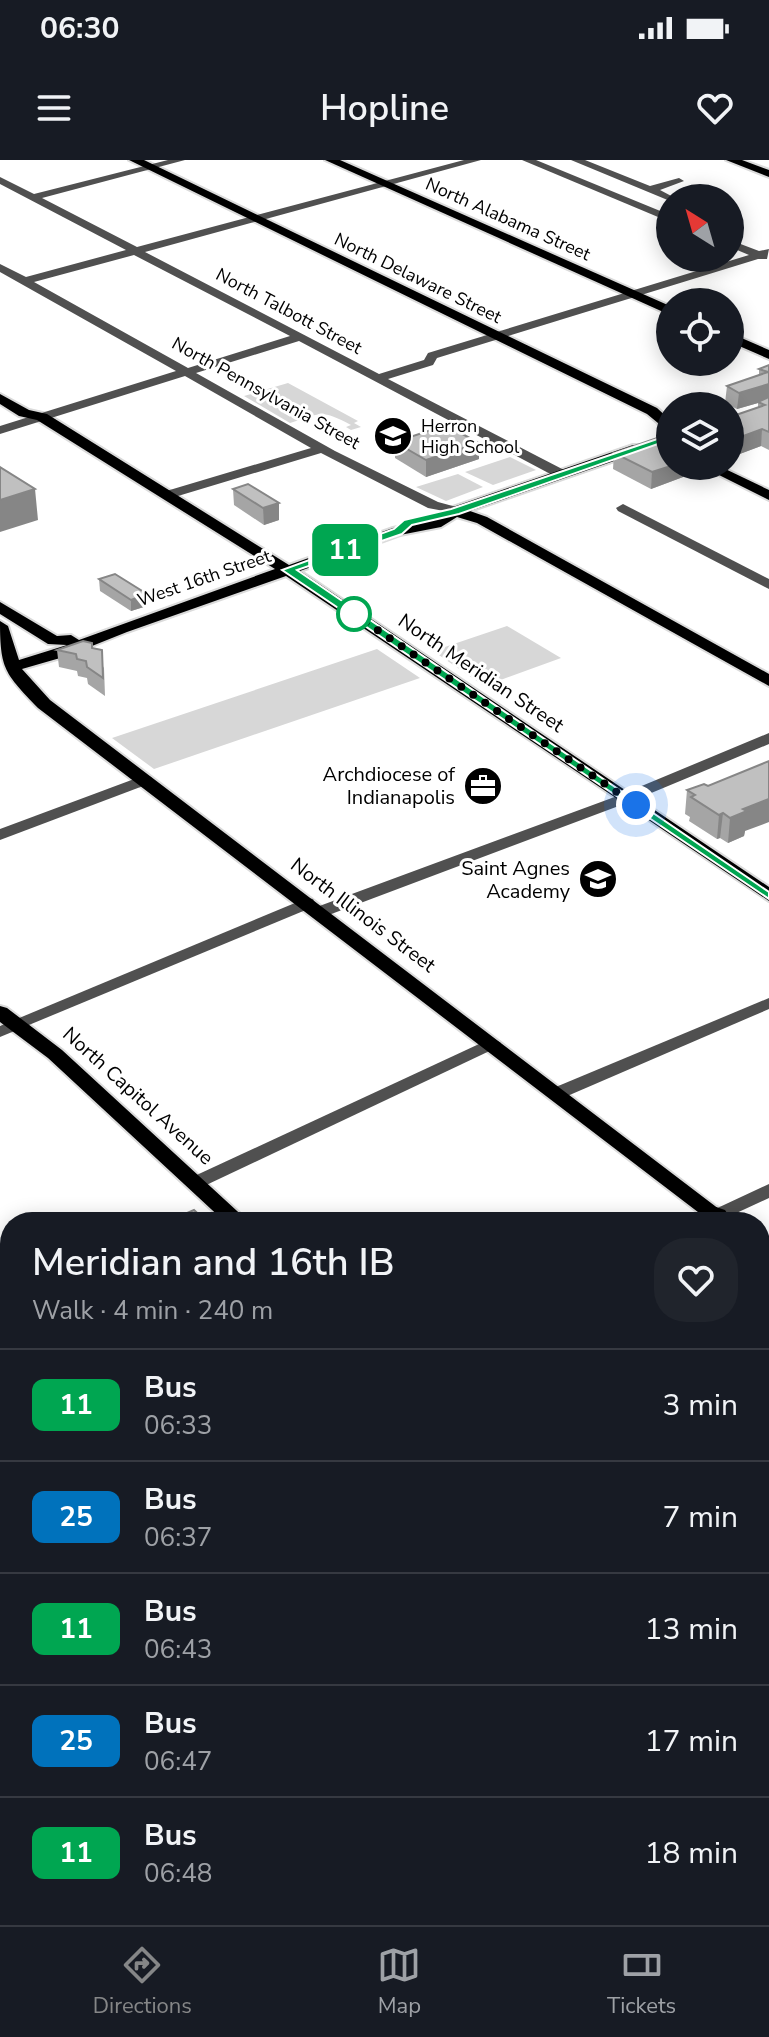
<!DOCTYPE html>
<html lang="en">
<head>
<meta charset="utf-8">
<style>
  body { margin:0; font-family:"Nunito Sans",sans-serif; background:#20242c; color:#f1f3f6; height:100vh; display:flex; flex-direction:column; font-size:30px; white-space:nowrap }
  * { box-sizing:border-box; margin:0 }
  p { font-size:26px; color:#9ea1a6 }
  .icon { flex:none; width:44px; height:44px; fill:none; stroke:currentColor; stroke-width:2; stroke-linecap:round; stroke-linejoin:round }
  .map { position:relative; flex:1; overflow:hidden }
  .panel { position:absolute; left:0px; top:1052px; width:770px; height:714px; display:flex; flex-direction:column; background:#171b24; border-radius:32px 32px 0 0; box-shadow:0 4px 20px #0003 }
  .panel>* { flex:none }
  .badge { padding:0 16px; border-radius:12px; font-size:28px; line-height:52px }
  .needle { width:52px; rotate:323deg }
  .tools { position:absolute; left:656px; top:24px; display:grid; gap:16px }
  .tools a { display:grid; place-items:center; width:88px; height:88px; border-radius:50%; background:#171b24; box-shadow:0 4px 20px #0003; font-size:40px }
  .you { position:absolute; width:40px; height:40px; margin:-20px; border:6px solid #fff; border-radius:50%; background:#1a73e8; box-shadow:0 0 0 12px #1a73e833 }
  .map>.badge { position:absolute; translate:-50% -50%; box-shadow:0 0 0 4px #fff }
  .round { display:grid; place-items:center; flex:none; width:84px; height:84px; border-radius:32px; background:#20242c }
  .summary { display:flex; align-items:center; justify-content:space-between; height:136px; padding:0 32px }
  h1 { font-size:38px; font-weight:600; line-height:60px }
  ul { padding:0; list-style:none }
  li { display:flex; align-items:center; gap:24px; height:112px; padding:0 32px; border-top:2px solid #363941 }
  li div { flex:1 }
  li b { display:block; font-size:30px }
  li em { font-style:normal }
  li .badge { min-width:88px; font-weight:700; text-align:center }
  .status { display:flex; justify-content:space-between; align-items:center; height:56px; padding:0 40px; background:#171b24; direction:ltr }
  .status svg { height:22px; fill:currentColor }
  header { display:flex; justify-content:space-between; align-items:center; height:104px; padding:0 32px; background:#171b24; font-size:36px; font-weight:600 }
  .tab-bar { display:flex; justify-content:space-around; align-items:center; height:112px; border-top:2px solid #363941; background:#171b24; font-size:22px; color:#9ea1a6 }
  .tab-bar a { display:grid; justify-items:center; gap:4px }
  .tab-bar .active { color:#858687 }
  .map>svg:first-child { display:block }
  .green { fill:#d7d7d7 }
  .lines { fill:none; stroke-linecap:round; stroke-linejoin:round }
  .major-casing { stroke:#dbdbdb; stroke-width:4 }
  .highway-casing { stroke:#dbdbdb; stroke-width:4 }
  .minor { fill:#505050; fill-rule:evenodd }
  .major { fill:#000; fill-rule:evenodd }
  .highway { fill:#000; fill-rule:evenodd }
  .wall { fill:#a5a5a5 }
  .shaded-wall { fill:#868686 }
  .building { fill:#c0c0c0; stroke:#868686; stroke-width:2 }
  .line { fill:#00a651; stroke:#fff; stroke-width:2 }
  .walk { stroke:#000; stroke-width:8; stroke-dasharray:0 14.4 }
  .stop-dot { fill:#fff; stroke:#00a651; stroke-width:4 }
  .labels { text-anchor:middle; dominant-baseline:central; stroke-width:6; stroke-linejoin:round; paint-order:stroke }
  .far-street-label { font-size:18px; fill:#000; stroke:#fff }
  .far-poi-label { font-size:18px; fill:#000; stroke:#fff; text-anchor:start }
  .street-label { font-size:20px; fill:#000; stroke:#fff }
  .poi-label { font-size:20px; fill:#000; stroke:#fff; text-anchor:end }
</style>
</head>
<body>
<div class="status"><b>06:30</b><svg viewBox="0 0 49 12"><path d="M0 12V9h3v3zM5 12V6h3v6zM10 12V3h3v9zM15 12V0h3v12zM26 1h20v11H26zM47 4h2v5h-2z"/></svg></div>
<header><svg class="icon" aria-label="menu" viewBox="0 0 24 24"><path d="M4 6h16M4 12h16M4 18h16"/></svg>Hopline<svg class="icon" aria-label="heart" viewBox="0 0 24 24"><path d="M12 20l-8-8c-3-5 5-10 8-4 3-6 11-1 8 4z"/></svg></header>
<div class="map">
<svg width="769" height="1765" viewBox="0 0 769 1765">
  <rect width="100%" height="100%" fill="#fff"/>
  <g class="green">
    <path d="M288,223L358,261L354,263L361,267L351,270L346,267L351,265C320,248 319,254 290,263L244,236Z"/>
    <path d="M510,297L536,310L493,325L465,312Z"/>
    <path d="M458,314L483,327L446,341L416,327Z"/>
    <path d="M507,466L561,498L484,526L433,491Z"/>
    <path d="M377,489L420,518L154,609L112,578Z"/>
  </g>
  <g class="lines">
    <g class="major-casing">
      <g id="major">
        <path d="M129,0H144L657,248L670,260V285L665,284L658,263L647,254Z"/>
        <path d="M325,0H340L670,146V155Z"/>
        <path d="M726,0H742L769,10V17Z"/>
        <path d="M730,173L769,190V199L730,182Z"/>
        <path d="M0,234L29,250L47,254L289,405L393,368L430,360L450,348L633,285H643V291L470,351L487,357L769,514V526L477,363L457,357L441,367L400,375L300,411L769,727V741L286,416L127,472L67,496L22,509L50,540L736,1062H711L38,548C5,513 0,510 0,461L8,466L19,500L67,485L48,484L0,454V442L57,476L71,475L79,480L275,409L37,260L19,256L0,244Z"/>
        <path d="M701,306H719L769,330V340Z"/>
        <path d="M0,846L7,848L62,890L249,1062H225L48,898L0,862Z"/>
        <path d="M760,1081L769,1084V1102L760,1099Z"/>
        <path d="M769,1378V1396L760,1398V1380Z"/>
        <path d="M760,1527L769,1530V1557L760,1554Z"/>
        <path d="M120,1756H158L154,1765H116Z"/>
      </g>
    </g>
    <g class="highway-casing">
      <g id="highway">
        <path d="M716,1047L725,1050L729,1056L726,1062H700L707,1050Z"/>
        <path d="M769,1136V1177L760,1179V1138Z"/>
        <path d="M769,1197V1219L760,1222V1200Z"/>
        <path d="M769,1275V1296L760,1298V1277Z"/>
        <path d="M10,1422V1446L0,1448V1424Z"/>
        <path d="M10,1450V1496L0,1498V1452Z"/>
        <path d="M10,1637V1666L0,1670V1641Z"/>
      </g>
    </g>
    <g class="minor">
      <path d="M168,0H185L42,38L137,87L464,0H481L145,92L379,214L424,200L428,193L749,95L730,87V80L759,91L769,89L767,99H758L437,198L433,205L388,219L566,311V317H556L299,181L196,213L335,291L438,342L460,348V354L428,348L321,293L168,339L161,335L163,332L311,288L185,216L0,274V266L176,211L0,112V104L26,117L126,90L0,24V17L34,34ZM134,95L290,176L188,208L34,122Z"/>
      <path d="M522,0H536L670,55V62Z"/>
      <path d="M571,0H585L650,26L679,18L684,21L660,30L675,38H670V41Z"/>
      <path d="M623,344L769,419V429L618,351L616,348Z"/>
      <path d="M769,573V584L632,641L326,756H314L312,752L314,748L620,635Z"/>
      <path d="M145,615L151,617L153,620L151,623L0,680V669Z"/>
      <path d="M307,738L313,739L315,743L313,747L0,877V866Z"/>
      <path d="M769,838V849L565,937L558,939L549,933L551,929Z"/>
      <path d="M492,878L501,883L498,887L202,1027H188L185,1023L188,1019Z"/>
      <path d="M769,1024V1038L717,1062H677L680,1057L711,1051Z"/>
      <path d="M336,1756H365L370,1765H341Z"/>
    </g>
    <use href="#major" class="major"/>
    <use href="#highway" class="highway"/>
  </g>
  <g class="wall">
    <path d="M769,205V290L761,286L737,295L730,292V257L758,247V243L737,249L725,243L727,226L759,216V209Z"/>
    <path d="M395,282L479,299L426,317L395,298Z"/>
    <path d="M614,293L683,317L651,329L613,309Z"/>
    <path d="M248,324L279,360L264,365L234,345L233,329Z"/>
    <path d="M99,419L147,434V446L131,451L100,431Z"/>
    <path d="M92,488L104,508L105,536L88,524L87,518L78,516L77,511L59,507L57,490Z"/>
    <path d="M704,624L745,671L744,676L728,683L720,678L717,679L689,661L690,657L685,654L687,630Z"/>
  </g>
  <g class="shaded-wall">
    <path d="M769,224V240L758,242V243L737,249L739,233Z"/>
    <path d="M762,269L761,286L737,295L738,278Z"/>
    <path d="M479,283V299L426,317V300Z"/>
    <path d="M670,306H684L683,317L651,329L652,312Z"/>
    <path d="M35,329L38,360L0,372V340Z"/>
    <path d="M279,343V360L264,365L263,348Z"/>
    <path d="M147,434V446L131,451V440Z"/>
    <path d="M769,639V662L745,671L744,676L728,683L730,658L743,649Z"/>
    <path d="M723,653L720,678L717,679L719,655Z"/>
  </g>
  <g class="building">
    <path d="M769,205V224L739,233L727,226L768,212L759,209Z"/>
    <path d="M769,237V272L762,269L738,278L730,275V257L765,245L758,242Z"/>
    <path d="M446,265L479,283L426,300L395,282Z"/>
    <path d="M657,278L670,285L671,306L652,312L614,293Z"/>
    <path d="M0,307L35,329L0,340Z"/>
    <path d="M248,324L279,343L263,348L233,329Z"/>
    <path d="M115,414L147,434L131,440L99,419Z"/>
    <path d="M83,481L92,483V488L102,490L103,518L87,507L86,501L77,499L76,494L57,490Z"/>
    <path d="M769,601V639L743,649L747,651L730,658L723,653L719,655L691,637L695,635L687,630L704,624L708,626Z"/>
    <path d="M194,1050L207,1062H167Z"/>
  </g>
  <path class="line" d="M666,276L675,278L459,354L412,365L402,374L297,410L769,732V739L282,410L394,369L404,360L451,349Z"/>
  <g class="lines">
    <path class="walk" d="M354,454L636,645"/>
  </g>
  <defs>
    <g id="school-disc" transform="scale(2)"><circle r="9.5" fill="#000" stroke="#fff"/><path d="M0-5L7-2L0 1L-7-2ZM-4 1L0 2.5L4 1V4Q0 6-4 4Z" fill="#fff"/></g>
    <g id="office-disc" transform="scale(2)"><circle r="9.5" fill="#000" stroke="#fff"/><path d="M-6-3h4V-5.5h4V-3h4V5H-6ZM-1-4.5V-3h2v-1.5ZM-6 0V1H6V0Z" fill="#fff"/></g>
  </defs>
  <g fill-rule="evenodd">
    <use href="#school-disc" x="393" y="276"/>
    <use href="#office-disc" x="483" y="626"/>
    <use href="#school-disc" x="598" y="719"/>
  </g>
  <circle class="stop-dot" cx="354" cy="454" r="16"/>
  <g class="labels">
    <g class="far-street-label">
      <text transform="translate(508 59) rotate(24)">North Alabama Street</text>
      <text transform="translate(418 118) rotate(26)">North Delaware Street</text>
      <text transform="translate(289 151) rotate(28)">North Talbott Street</text>
      <text transform="translate(266 233) rotate(29)">North Pennsylvania Street</text>
      <text transform="translate(204 418) rotate(-19)">West 16th Street</text>
    </g>
    <g class="far-poi-label">
      <text x="421" y="266">Herron<tspan x="421" dy="21">High School</tspan></text>
    </g>
    <g class="street-label">
      <text transform="translate(481 513) rotate(34)">North Meridian Street</text>
      <text transform="translate(363 755) rotate(37)">North Illinois Street</text>
      <text transform="translate(138 936) rotate(42)">North Capitol Avenue</text>
    </g>
    <g class="poi-label">
      <text x="455" y="614">Archdiocese of<tspan x="455" dy="23">Indianapolis</tspan></text>
      <text x="570" y="708">Saint Agnes<tspan x="570" dy="23">Academy</tspan></text>
    </g>
  </g>
</svg>
<div class="tools">
<a><svg class="needle" viewBox="-14 -14 28 28"><path d="M0-13l5 13h-10z" fill="#e53935"/><path d="M0 13l5-13h-10z" fill="#9ea1a6"/></svg></a>
<a><svg class="icon" aria-label="locate" viewBox="0 0 24 24"><circle cx="12" cy="12" r="6"/><path d="M12 2v4M12 18v4M2 12h4M18 12h4"/></svg></a>
<a><svg class="icon" aria-label="layers" viewBox="0 0 24 24"><path d="M12 4l9 5-9 5-9-5zM3 14l9 5 9-5"/></svg></a>
</div>
<div class="you" style="left:636px;top:645px"></div>
<b class="badge" style="left:345px;top:390px;background:#00a651;color:#fff">11</b>
<section class="panel">
<div class="summary"><div><h1>Meridian and 16th IB</h1><p>Walk · 4 min · 240 m</p></div><a class="round"><svg class="icon" aria-label="heart" viewBox="0 0 24 24"><path d="M12 20l-8-8c-3-5 5-10 8-4 3-6 11-1 8 4z"/></svg></a></div>
<ul>
<li><span class="badge" style="background:#00a651;color:#fff">11</span><div><b>Bus</b><p>06:33</p></div><em>3 min</em></li>
<li><span class="badge" style="background:#0072bc;color:#fff">25</span><div><b>Bus</b><p>06:37</p></div><em>7 min</em></li>
<li><span class="badge" style="background:#00a651;color:#fff">11</span><div><b>Bus</b><p>06:43</p></div><em>13 min</em></li>
<li><span class="badge" style="background:#0072bc;color:#fff">25</span><div><b>Bus</b><p>06:47</p></div><em>17 min</em></li>
<li><span class="badge" style="background:#00a651;color:#fff">11</span><div><b>Bus</b><p>06:48</p></div><em>18 min</em></li>
</ul>
</section>
</div>
<nav class="tab-bar">
<a class="active"><svg class="icon" aria-label="directions" viewBox="0 0 24 24"><path d="M12 3l9 9-9 9-9-9zM9 14v-3h6M13 9l2 2-2 2"/></svg>Directions</a>
<a><svg class="icon" aria-label="map" viewBox="0 0 24 24"><path d="M3 6l6-2 6 2 6-2v14l-6 2-6-2-6 2zM9 4v14M15 6v14"/></svg>Map</a>
<a><svg class="icon" aria-label="tickets" viewBox="0 0 24 24"><path d="M3 7h18v10H3zM15 7v10"/></svg>Tickets</a>
</nav>
</body>
</html>
